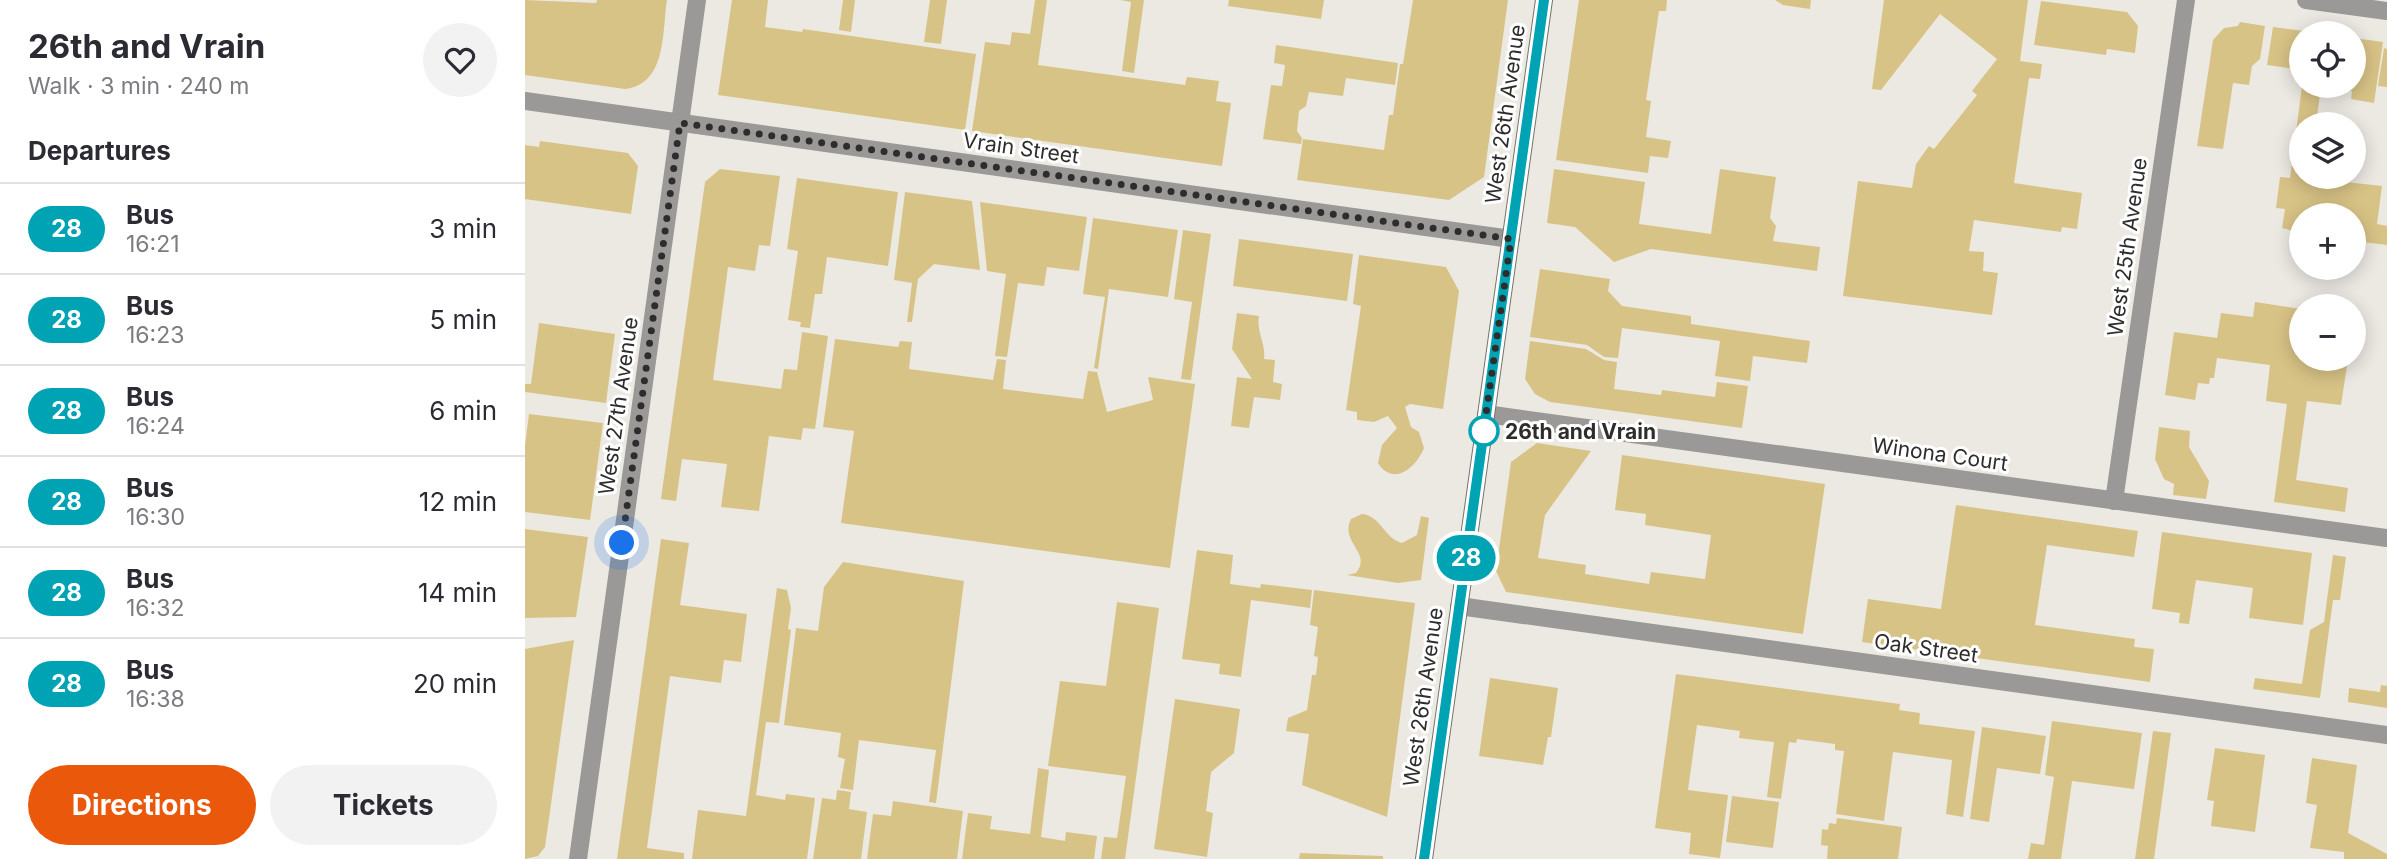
<!DOCTYPE html>
<html lang="en">
<head>
<meta charset="utf-8">
<style>
  body { margin:0; font-family:Inter,sans-serif; background:#f2f2f3; color:#2b2b33; height:100vh; display:flex; flex-direction:column; font-size:26px; white-space:nowrap }
  * { box-sizing:border-box; margin:0 }
  p { font-size:23px; color:#7c7c81 }
  .icon { flex:none; width:38px; height:38px; fill:none; stroke:currentColor; stroke-width:2; stroke-linecap:round; stroke-linejoin:round }
  .map { position:relative; flex:1; overflow:hidden }
  .details { display:flex; flex-direction:column; background:#fff; width:525px }
  .details>* { flex:none }
  .badge { padding:0 14px; border-radius:23px; font-size:24px; line-height:46px }
  .tools { position:absolute; left:1764px; top:21px; display:grid; gap:14px }
  .tools a { display:grid; place-items:center; width:77px; height:77px; border-radius:50%; background:#fff; box-shadow:0 4px 18px #0003; font-size:35px }
  .you { position:absolute; width:35px; height:35px; margin:-18px; border:5px solid #fff; border-radius:50%; background:#1a73e8; box-shadow:0 0 0 10px #1a73e833 }
  .map>.badge { position:absolute; translate:-50% -50%; box-shadow:0 0 0 4px #fff }
  h2 { padding:0 28px; font-size:26px; line-height:63px }
  .round { display:grid; place-items:center; flex:none; width:74px; height:74px; border-radius:37px; background:#f2f2f3 }
  .headline { display:flex; align-items:center; justify-content:space-between; height:119px; padding:0 28px }
  h1 { font-size:33px; font-weight:700; line-height:52px }
  .cta { display:flex; gap:14px; margin-top:auto; padding:14px 28px }
  .cta a { flex:1; height:80px; border-radius:42px; background:#ea580c; color:#fff; font-size:28px; font-weight:700; line-height:80px; text-align:center }
  .cta a+a { background:#f2f2f3; color:#2b2b33 }
  ul { padding:0; list-style:none }
  li { display:flex; align-items:center; gap:21px; height:91px; padding:0 28px; border-top:2px solid #e1e1e2 }
  li div { flex:1 }
  li b { display:block; font-size:26px }
  li em { font-style:normal }
  li .badge { min-width:77px; font-weight:700; text-align:center }
  main { display:flex; flex:1; min-height:0 }
  .map>svg:first-child { display:block }
  .green { fill:#d8c386 }
  .lines { fill:none; stroke-linecap:round; stroke-linejoin:round }
  .street { stroke:#9a9997; stroke-width:18 }
  .secondary { stroke:#74736f; stroke-width:18 }
  .line-casing { stroke:#fff; stroke-width:16 }
  .line { stroke:#00a3b4; stroke-width:10 }
  .walk { stroke:#2e2d2b; stroke-width:7; stroke-dasharray:0 12.6 }
  .stop-dot { fill:#fff; stroke:#00a3b4; stroke-width:3.5 }
  .labels { text-anchor:middle; dominant-baseline:central; stroke-width:6; stroke-linejoin:round; paint-order:stroke }
  .street-label { font-size:21px; fill:#2e2d2b; stroke:#fff }
  .stop-label { font-size:21px; font-weight:bold; fill:#2e2d2b; stroke:#fff; text-anchor:start }
</style>
</head>
<body>
<main>
<section class="details">
<div class="headline"><div><h1>26th and Vrain</h1><p>Walk · 3 min · 240 m</p></div><a class="round"><svg class="icon" aria-label="heart" viewBox="0 0 24 24"><path d="M12 20l-8-8c-3-5 5-10 8-4 3-6 11-1 8 4z"/></svg></a></div>
<h2>Departures</h2>
<ul>
<li><span class="badge" style="background:#00a3b4;color:#fff">28</span><div><b>Bus</b><p>16:21</p></div><em>3 min</em></li>
<li><span class="badge" style="background:#00a3b4;color:#fff">28</span><div><b>Bus</b><p>16:23</p></div><em>5 min</em></li>
<li><span class="badge" style="background:#00a3b4;color:#fff">28</span><div><b>Bus</b><p>16:24</p></div><em>6 min</em></li>
<li><span class="badge" style="background:#00a3b4;color:#fff">28</span><div><b>Bus</b><p>16:30</p></div><em>12 min</em></li>
<li><span class="badge" style="background:#00a3b4;color:#fff">28</span><div><b>Bus</b><p>16:32</p></div><em>14 min</em></li>
<li><span class="badge" style="background:#00a3b4;color:#fff">28</span><div><b>Bus</b><p>16:38</p></div><em>20 min</em></li>
</ul>
<div class="cta"><a>Directions</a><a>Tickets</a></div>
</section>
<div class="map">
<svg width="1862" height="859" viewBox="0 0 1862 859">
  <rect width="100%" height="100%" fill="#ece9e3"/>
  <g class="green">
    <path d="M0,0L71,3L72,0H142C137,32 142,84 100,89L0,75Z"/>
    <path d="M207,0H243L240,27L277,32L278,29L451,54L440,130L193,95Z"/>
    <path d="M318,0H330L326,32L314,30Z"/>
    <path d="M405,0H422L416,44L399,42Z"/>
    <path d="M510,0H522L513,65L660,85L662,77L694,81L691,101L706,103L697,166L447,131L460,42L485,45L487,32L505,34Z"/>
    <path d="M595,0H619L609,73L597,71L606,2Z"/>
    <path d="M704,0H799L796,19L703,6Z"/>
    <path d="M888,0H983L959,177L924,200L772,180L778,139L859,150L864,115H868L875,64H878Z"/>
    <path d="M1054,0H1142L1141,11H1134L1121,100L1126,101L1121,137L1146,141L1143,158L1125,156L1123,173L1031,160Z"/>
    <path d="M1250,0H1286L1285,9L1258,5Z"/>
    <path d="M1359,0H1503L1495,61L1517,64L1515,79L1504,78L1489,183L1557,193L1552,229L1537,227L1536,232L1449,220L1444,251L1459,252L1458,271L1473,273L1467,315L1318,296L1333,181L1387,188L1391,164L1404,146L1409,149L1452,95L1447,91L1472,59L1415,14L1356,90L1347,89Z"/>
    <path d="M1516,1L1602,12L1613,26L1610,53L1582,49L1581,55L1509,45Z"/>
    <path d="M1715,22L1740,26L1735,59L1727,66L1724,85L1708,83L1698,149L1672,146L1688,40L1699,28L1713,26Z"/>
    <path d="M1748,27L1796,33H1776V70L1742,65Z"/>
    <path d="M1829,38L1858,42L1849,103L1826,99L1827,91L1796,87L1791,124H1776V177L1857,186L1852,224L1862,226V245L1829,241V215H1776V233L1757,228L1760,209L1751,208L1755,177L1765,178L1777,86H1829Z"/>
    <path d="M751,45L873,63L870,85L821,78L818,96L784,92L781,106L774,111L772,131L777,138L776,144L738,139L746,85L757,86L760,65L749,63Z"/>
    <path d="M1859,48L1862,49V87L1853,86Z"/>
    <path d="M15,141L103,153L113,166L106,214L0,199V145L14,147Z"/>
    <path d="M195,169L255,176L245,246L234,245L230,271L203,267L188,380L256,389L259,369L272,370L277,332L303,336L290,429L278,428L276,440L244,436L234,511L196,507L202,464L157,459L151,501L136,499L180,182Z"/>
    <path d="M1029,169L1120,182L1114,224L1186,234L1195,169L1251,177L1245,218L1251,226L1248,241L1295,247L1292,271L1126,249L1089,262L1050,227L1022,223Z"/>
    <path d="M272,178L373,192L363,266L302,257L297,294H290L285,328L275,327L276,322L263,320L273,251L262,249Z"/>
    <path d="M380,192L447,201L455,270L409,264L393,279L387,322H382L387,283L369,280Z"/>
    <path d="M455,202L562,217L554,271L522,267L519,286L493,283L482,357L470,356L481,274L462,271Z"/>
    <path d="M568,218L653,230L643,297L584,289L573,369L569,368L580,297L558,294Z"/>
    <path d="M658,230L686,234L666,380L656,379L667,302L649,299Z"/>
    <path d="M714,239L828,254L822,301L708,286Z"/>
    <path d="M834,255L921,267L934,291L918,409L885,404L880,407L886,427L894,432L899,448C891,468 868,487 853,463L857,445L872,428L863,416L849,422L832,420V412L821,410L836,306L828,304Z"/>
    <path d="M1015,269L1085,279L1083,291L1097,306L1166,316V324L1285,341L1282,363L1228,356L1225,381L1190,376L1195,341L1097,328L1093,358L1079,357L1062,345L1005,337Z"/>
    <path d="M1730,302L1776,309V359H1823L1816,405L1782,401L1771,480L1823,488L1820,512L1749,502L1762,404L1741,401L1745,365L1692,358L1689,378H1685L1684,384L1673,383L1670,400L1640,395L1649,332L1692,338L1696,313L1728,317Z"/>
    <path d="M712,313L734,316C731,332 741,343 739,359L750,360L748,382L757,384L755,400L729,397L724,428L706,426L712,377L727,379L707,349Z"/>
    <path d="M14,323L90,334L81,403L0,392V384H6Z"/>
    <path d="M310,339L373,347L375,341L387,342L384,369L468,380L472,359L481,360L478,389L558,399L563,371L572,372L582,412L628,400L623,377L670,384L645,568L316,523L329,431L298,427Z"/>
    <path d="M1005,341L1061,349L1079,360L1092,362L1089,389L1136,395L1137,390L1190,397L1192,382L1223,386L1217,428L1025,402L1010,394L1000,379Z"/>
    <path d="M4,414L78,423L65,520L0,512V445Z"/>
    <path d="M1634,427L1665,431L1664,447L1684,481L1681,499L1648,495L1649,484L1639,479L1630,459Z"/>
    <path d="M1012,443L1066,451L1020,515L1013,558L1061,565L1060,574L1124,584L1126,572L1180,579L1186,535L1120,525L1121,514L1090,510L1097,455L1300,484L1278,634L981,592L971,571L986,462Z"/>
    <path d="M1431,505L1613,531L1609,557L1522,545L1510,625L1610,639L1609,647L1629,649L1625,682L1337,642L1343,599L1416,609Z"/>
    <path d="M837,514C856,516 859,538 877,543L892,535L896,516L904,518L896,580L873,583L822,575L831,573C848,553 814,542 826,519Z"/>
    <path d="M0,529L63,537L51,617L0,618Z"/>
    <path d="M1637,532L1787,553L1778,625L1724,618L1728,588L1671,580L1664,624L1654,623L1655,613L1627,609Z"/>
    <path d="M136,539L164,543L155,605L222,614L216,662L199,660L196,683L145,676L122,848L159,853V859H92Z"/>
    <path d="M672,550L708,555L705,584L735,588L736,584L787,590L785,608L726,600L716,677L694,674L695,664L657,659Z"/>
    <path d="M1808,555L1821,557L1815,600H1808L1795,698L1728,689L1730,678L1777,684L1785,630L1799,622Z"/>
    <path d="M318,562L439,581L411,803L404,802L411,750L334,740L328,790L315,788L320,759L313,757L316,733L259,725L271,628L293,631L299,587Z"/>
    <path d="M252,588L262,590L266,608L263,629L266,630L254,723L241,722L231,795L260,800L261,794L290,798L282,859H167L173,810L221,816Z"/>
    <path d="M789,590L890,603L862,817L777,785L784,734L761,731L763,718L782,710L787,675H791L793,657L789,656L793,627L785,625Z"/>
    <path d="M592,602L634,608L600,859H576L579,837L592,838L601,776L523,766L535,681L581,686Z"/>
    <path d="M49,640L20,847L13,856L0,859V649Z"/>
    <path d="M1151,674L1375,704L1374,710L1395,713L1394,724L1450,731L1438,817L1421,814L1427,760L1368,752L1359,821L1311,814L1319,751L1310,750V744L1272,739L1271,743L1264,742L1256,799L1242,797L1249,742L1214,738L1215,731L1172,725L1163,790L1203,795L1195,858L1164,854L1166,833L1130,828Z"/>
    <path d="M965,678L1033,688L1026,737H1023L1018,765L954,756Z"/>
    <path d="M1856,685L1862,686V708L1823,702L1824,688L1855,692Z"/>
    <path d="M650,699L715,709L709,753L686,772L681,811L688,813L682,857L629,849Z"/>
    <path d="M1527,721L1617,733L1609,789L1547,781L1536,859H1503L1506,843L1519,845L1529,777L1520,775Z"/>
    <path d="M1457,727L1521,736L1515,774L1472,768L1464,822L1445,819Z"/>
    <path d="M1628,731L1646,733L1629,859H1610Z"/>
    <path d="M1690,748L1740,755L1730,832L1686,826L1689,801L1682,800Z"/>
    <path d="M1787,758L1832,765L1823,833L1862,854V859H1819V852L1785,848L1792,805L1781,803Z"/>
    <path d="M513,768L524,770L516,837L540,841L541,832L572,836L569,859H437L443,813L467,816L465,829L505,834Z"/>
    <path d="M312,790L326,792L324,809L342,812L336,859H288L297,798L311,800Z"/>
    <path d="M1207,796L1254,802L1248,848L1201,842Z"/>
    <path d="M368,801L438,811L432,859H342L348,814L366,816Z"/>
    <path d="M1312,818L1377,827L1373,859H1302L1303,846L1296,845L1297,829L1303,830L1304,823L1311,824Z"/>
    <path d="M775,853L858,856V859H774Z"/>
  </g>
  <g class="lines">
    <g class="street">
      <path d="M1781,0L1862,11"/>
      <path d="M0,101L986,239"/>
      <path d="M961,414L1862,538"/>
      <path d="M1589,501L1661,0"/>
      <path d="M934,606L1862,735"/>
      <path d="M53,859L172,0"/>
    </g>
    <path class="secondary" d="M899,859L1019,0"/>
  </g>
  <g class="lines">
    <g class="line-casing">
      <path id="line" d="M899,859L1019,0"/>
    </g>
    <use href="#line" class="line"/>
    <path class="walk" d="M97,543L155,123L986,239L957,442L959,431"/>
  </g>
  <circle class="stop-dot" cx="959" cy="431" r="14"/>
  <g class="labels">
    <g class="street-label">
      <text transform="translate(980 114) rotate(-82)">West 26th Avenue</text>
      <text transform="translate(496 148) rotate(8)">Vrain Street</text>
      <text transform="translate(1602 247) rotate(-82)">West 25th Avenue</text>
      <text transform="translate(93 406) rotate(-82)">West 27th Avenue</text>
      <text transform="translate(1415 454) rotate(8)">Winona Court</text>
      <text transform="translate(1401 648) rotate(8)">Oak Street</text>
      <text transform="translate(898 697) rotate(-82)">West 26th Avenue</text>
    </g>
    <g class="stop-label">
      <text x="980" y="431">26th and Vrain</text>
    </g>
  </g>
</svg>
<div class="tools">
<a><svg class="icon" aria-label="locate" viewBox="0 0 24 24"><circle cx="12" cy="12" r="6"/><path d="M12 2v4M12 18v4M2 12h4M18 12h4"/></svg></a>
<a><svg class="icon" aria-label="layers" viewBox="0 0 24 24"><path d="M12 4l9 5-9 5-9-5zM3 14l9 5 9-5"/></svg></a>
<a>+</a>
<a>−</a>
</div>
<div class="you" style="left:97px;top:543px"></div>
<b class="badge" style="left:941px;top:558px;background:#00a3b4;color:#fff">28</b>
</div>
</main>
</body>
</html>
